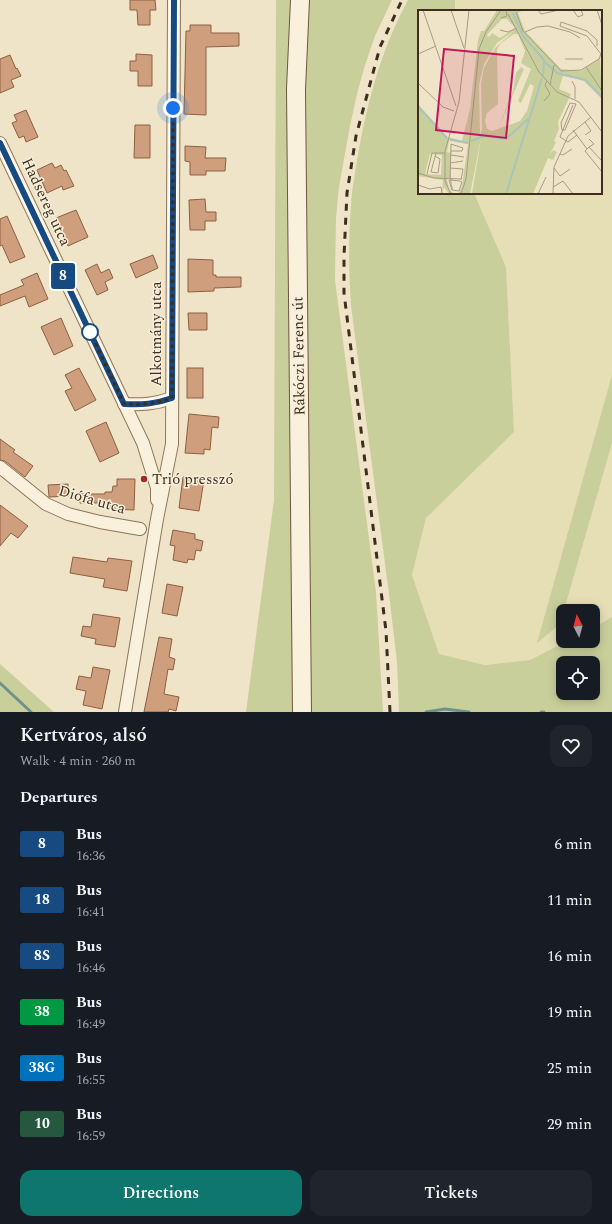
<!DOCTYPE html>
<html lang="en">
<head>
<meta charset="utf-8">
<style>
  body { margin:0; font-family:Spectral,serif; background:#20242c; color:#f1f3f6; height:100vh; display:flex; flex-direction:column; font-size:15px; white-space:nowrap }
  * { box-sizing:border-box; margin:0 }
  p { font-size:13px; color:#9ea1a6 }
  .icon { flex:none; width:22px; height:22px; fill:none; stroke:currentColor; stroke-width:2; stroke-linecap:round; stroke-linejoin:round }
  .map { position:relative; height:712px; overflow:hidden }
  .drawer { display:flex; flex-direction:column; background:#171b24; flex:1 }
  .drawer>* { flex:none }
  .badge { padding:0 8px; border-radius:3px; font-size:14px; line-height:26px }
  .needle { width:26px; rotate:354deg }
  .buttons { position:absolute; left:556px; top:604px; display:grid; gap:8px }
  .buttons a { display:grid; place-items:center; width:44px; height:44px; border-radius:8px; background:#171b24; box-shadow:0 2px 10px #0003; font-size:20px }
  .you { position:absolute; width:20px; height:20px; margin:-10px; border:3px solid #fff; border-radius:50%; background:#1a73e8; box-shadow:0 0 0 6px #1a73e833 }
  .map>.badge { position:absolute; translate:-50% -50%; box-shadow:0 0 0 2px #fff }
  h2 { padding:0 20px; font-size:15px; line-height:36px }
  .round { display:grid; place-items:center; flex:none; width:42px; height:42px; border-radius:12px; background:#20242c }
  .headline { display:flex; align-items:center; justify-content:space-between; height:68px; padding:0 20px }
  h1 { font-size:19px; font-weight:600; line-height:30px }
  .action { display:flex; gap:8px; margin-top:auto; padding:8px 20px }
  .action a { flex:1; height:46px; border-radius:12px; background:#0f766e; color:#fff; font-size:16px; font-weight:600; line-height:46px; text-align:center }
  .action a+a { background:#20242c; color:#f1f3f6 }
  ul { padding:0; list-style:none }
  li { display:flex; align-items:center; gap:12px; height:56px; padding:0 20px }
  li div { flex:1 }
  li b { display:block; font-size:15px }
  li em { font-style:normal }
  li .badge { min-width:44px; font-weight:700; text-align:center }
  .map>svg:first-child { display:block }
  .farmland { fill:#e6deb5 }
  .green { fill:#c9cf9b; fill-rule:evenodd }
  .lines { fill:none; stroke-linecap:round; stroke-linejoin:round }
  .stream { stroke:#6f938a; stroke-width:3 }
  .building { fill:#cf9f7d; stroke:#8d5f41 }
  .minor-casing { stroke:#8d765c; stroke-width:14 }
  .secondary-casing { stroke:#6f573f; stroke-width:20 }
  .minor { stroke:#faf1dc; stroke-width:12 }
  .secondary { stroke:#faf1dc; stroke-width:18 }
  .rail { stroke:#3d2e20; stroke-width:3; stroke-dasharray:7 7; stroke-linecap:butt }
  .line-casing { stroke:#fff; stroke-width:9 }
  .line { stroke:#174a81; stroke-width:6 }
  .walk { stroke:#3d2e20; stroke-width:4; stroke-dasharray:0 7.2 }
  .stop-dot { fill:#fff; stroke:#174a81; stroke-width:2 }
  .poi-dot { fill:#9e2a2b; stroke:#f7eed8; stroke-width:1.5 }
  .labels { text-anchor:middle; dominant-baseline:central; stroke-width:3; stroke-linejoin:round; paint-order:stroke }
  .street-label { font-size:15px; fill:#3d2e20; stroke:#f7eed8 }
  .poi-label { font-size:15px; fill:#3d2e20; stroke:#f7eed8; text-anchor:start }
  .inset-river { fill:none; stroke:#a9c4bc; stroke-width:2 }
  .inset-road { fill:none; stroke:#a89b85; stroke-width:1 }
  .view { fill:#c2185b; fill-opacity:0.15; stroke:#c2185b; stroke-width:2 }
  .inset-edge { fill:none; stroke:#3d2e20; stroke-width:2 }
</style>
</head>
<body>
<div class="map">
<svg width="612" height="712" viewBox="0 0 612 712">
  <rect width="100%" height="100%" fill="#f0e4c8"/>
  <path class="farmland" d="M455,0H612V617L593,628V611H563V641H567L530,660L485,665L439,654L412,575L426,518L514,432L506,267L474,193H601V11H455Z"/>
  <g class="green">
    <path d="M276,0H392L375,36L365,65L357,94L350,126L339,187L336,218L335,280L376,592L383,712H246L274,500Z"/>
    <path d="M408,0H455V11H419V193H474L506,267L514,432L426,518L412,575L439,654L485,665L530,660L567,641H593V628L612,617V712H399L397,662L389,594L351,306C349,273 348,240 351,206C351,193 354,180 356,167C365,110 380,51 408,0ZM563,663H593V693H563Z"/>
    <path d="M612,375V443L560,624L537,643Z"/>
    <path d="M0,664L54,712H0Z"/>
  </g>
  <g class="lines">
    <g class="stream">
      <path d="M0,683L31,712"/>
      <path d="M426,712L445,709L469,712"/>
      <path d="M541,712H544"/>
    </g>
  </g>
  <g class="building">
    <path d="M130,0H155L156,10H150V25H138L137,10H130Z"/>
    <path d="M190,25H211V33H239V46L206,47V115L184,114L186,31H190Z"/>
    <path d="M136,54L152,55V86H138V71H130V61H136Z"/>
    <path d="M10,55L16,69L17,68L21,76L11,80L14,87L0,93V59Z"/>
    <path d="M26,110L38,137L26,142L24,136L19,138L12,123L17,121L14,115Z"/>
    <path d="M135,125H150V158H134Z"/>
    <path d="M185,146L206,147L205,158H226L225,171H206V175H190V162L185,161Z"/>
    <path d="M52,163L55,168L61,165L64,171L66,170L74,186L63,190L62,186L47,193L37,170Z"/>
    <path d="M205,199L206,212H216V221H205V230H190L189,200Z"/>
    <path d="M76,210L88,237L68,246L56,218Z"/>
    <path d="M7,216L25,257L10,263L2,245L0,246V219Z"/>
    <path d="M153,255L158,268L136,278L130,264Z"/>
    <path d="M188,259L213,260V275H216V277H241V287L214,288V291L188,292Z"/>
    <path d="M97,264L101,273L109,269L113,278L105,282L108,290L97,295L85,270Z"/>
    <path d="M37,273L48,299L29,307L25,296L0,306V295L24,285L21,280Z"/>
    <path d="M188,313H207V330H189Z"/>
    <path d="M61,318L73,346L54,355L41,327Z"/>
    <path d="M79,368L96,400L75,411L65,391L72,388L65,375Z"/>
    <rect x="187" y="368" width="16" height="30"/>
    <path d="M189,414L219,417L218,428L212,427L210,450L204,449V454L185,453Z"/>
    <path d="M106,422L119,453L100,462L86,431Z"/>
    <path d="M0,439L15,450L13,452L33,466L25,477L5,461L0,460Z"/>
    <path d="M183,477L204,480L199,511L179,508Z"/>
    <path d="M117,479H135L134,510L110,509V503H80V494H105V492H112L113,486H117Z"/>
    <path d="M68,484L69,496L49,497L48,485Z"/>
    <path d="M0,505L28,526L18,538L11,533L0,546Z"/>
    <path d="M173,530L195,534V539L203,541L201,551L196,550L194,560L188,559L187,563L173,560L175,546L170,545Z"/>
    <path d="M73,557L107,562L108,558L132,561L127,591L103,587L105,579L70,573Z"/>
    <path d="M167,584L183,587L177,616L162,613Z"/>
    <path d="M93,614L120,618L115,647L95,644L96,639L81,636L83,626L91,627Z"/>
    <path d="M159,637L172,639L169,657L175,659L173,670L168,669L164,694L179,697L176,711L169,709L168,712H144Z"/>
    <path d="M93,667L110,670L102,709L83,705L86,691L76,689L79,676L91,678Z"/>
  </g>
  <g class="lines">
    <g class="minor-casing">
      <g id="minor">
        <path d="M0,143L143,443L157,488V500"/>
        <path d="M124,404C142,405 155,404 172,398"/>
        <path d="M0,467L46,504L68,514L100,522L140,529"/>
        <path d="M125,712L157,519L172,444L174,0"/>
      </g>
    </g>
    <g class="secondary-casing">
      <path id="secondary" d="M300,0L296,89L302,712"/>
    </g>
    <use href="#minor" class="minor"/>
    <use href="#secondary" class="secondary"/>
    <path class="rail" d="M390,712L386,631L344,293V256L347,193L356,136L380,47L402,0"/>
  </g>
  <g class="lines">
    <g class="line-casing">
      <path id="line" d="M0,143L124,404C142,405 155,404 172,398L174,0"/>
    </g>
    <use href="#line" class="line"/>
    <path class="walk" d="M90,332L124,404C142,405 155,404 172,398L173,108"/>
  </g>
  <circle class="stop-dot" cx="90" cy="332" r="8"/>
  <circle class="poi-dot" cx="144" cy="479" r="4"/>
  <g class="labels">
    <g class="street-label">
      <text transform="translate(46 202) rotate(65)">Hadsereg utca</text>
      <text transform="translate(156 334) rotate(-90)">Alkotmány utca</text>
      <text transform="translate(299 356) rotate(-91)">Rákóczi Ferenc út</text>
      <text transform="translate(92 500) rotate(16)">Diófa utca</text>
    </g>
    <g class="poi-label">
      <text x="152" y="479">Trió presszó</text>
    </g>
  </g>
  <g transform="translate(418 10)">
    <rect width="184" height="184" fill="#f0e4c8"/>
    <path d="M79,0H105L100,3L107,21L143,59L163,61L182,48L184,89L165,70L145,66L141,79L153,84L140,112L141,119L136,131L138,132L131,146L135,140L139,142L135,150L130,148L115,184H54L63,128L52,184H40L44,176L50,134L31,131L29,142L33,143V169H29L31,179L36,184H31L26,177L24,184L25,170L0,166V95L29,127L44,131L52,99L60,30L63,21H66ZM84,9H89L97,18L82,28L74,23L71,27L69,25ZM98,19L77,38L66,58L63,74L64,119L62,126L61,75L66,54L79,33ZM96,24H100L107,41L103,53L113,59L100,91L103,93L112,74L116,76L109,101L102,111L74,121L69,119L67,110L69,103L80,94L79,40L82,34ZM12,144L24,145L23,165L7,164ZM103,57L106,59L80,119L95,81L98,63Z" fill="#c9cf9b" fill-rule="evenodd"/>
    <path class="inset-river" d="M95,3L105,26L126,50L125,65M127,52L139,63L167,70L184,87M0,96L29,128M32,129L50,133M53,131L66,126L88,129L110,109M88,184L124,68"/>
    <path class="inset-road" d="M5,0L38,96M33,0L46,38M120,0L123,4L141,0M155,0L160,7L165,5L163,0M179,0L184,15M98,2L105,21L143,61L163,60L181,49L183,44L169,26L142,16L143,12L169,21L179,30V36M90,4L121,62L139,82L161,92L184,122M83,8L89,6L88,0M82,20L90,22L99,18M107,22L119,17L130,16L152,22L162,28M0,44L18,36M147,49H165M168,57L184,81M154,71L157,77V89M0,73L25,97L36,101M132,75L136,55M126,91L132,84L127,75L129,71M155,95L142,127L150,132L159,125M167,112L173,121L167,125M144,120H147L158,94L152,93L143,113L144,120M155,120L169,139M171,129L176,134L171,137M169,139L167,141L184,162M169,139L171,137L184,151M33,141H44L45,138L33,134V136L32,167L33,170V175L34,177V180L41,181L44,172H43L42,171L33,170H31L34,180M142,144L145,145L154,139M33,145L46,147M17,146L22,149L20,163L13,162L18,143M32,153L45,151M32,158L45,159L43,170M136,158L142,166L152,159M0,163L16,168L43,169M9,164L14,143H27M0,175L12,179L23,177L24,184M135,177L145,171L155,184M33,184L27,171V141L41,92L51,0M43,184L48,169L61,39L68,22L83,0M120,184L128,167M135,184L136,157L150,126L173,107"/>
    <path class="view" d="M26,39L96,46L88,128L18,120Z"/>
    <rect width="184" height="184" class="inset-edge"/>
  </g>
</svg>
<div class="buttons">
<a><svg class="needle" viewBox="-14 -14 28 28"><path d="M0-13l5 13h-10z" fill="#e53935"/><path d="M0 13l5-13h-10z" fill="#9ea1a6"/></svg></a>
<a><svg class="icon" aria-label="locate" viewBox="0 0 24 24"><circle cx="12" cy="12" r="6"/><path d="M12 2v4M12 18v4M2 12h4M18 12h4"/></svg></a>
</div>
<div class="you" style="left:173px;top:108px"></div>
<b class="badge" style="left:63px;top:276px;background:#174a81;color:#fff">8</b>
</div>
<section class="drawer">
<div class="headline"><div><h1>Kertváros, alsó</h1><p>Walk · 4 min · 260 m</p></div><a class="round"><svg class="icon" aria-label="heart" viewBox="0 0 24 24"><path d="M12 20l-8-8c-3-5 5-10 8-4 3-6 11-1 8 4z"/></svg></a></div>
<h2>Departures</h2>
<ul>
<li><span class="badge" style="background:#174a81;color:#fff">8</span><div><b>Bus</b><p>16:36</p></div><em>6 min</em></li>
<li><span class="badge" style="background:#174a81;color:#fff">18</span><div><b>Bus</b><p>16:41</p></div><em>11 min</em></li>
<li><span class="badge" style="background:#174a81;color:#fff">8S</span><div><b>Bus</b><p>16:46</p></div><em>16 min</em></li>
<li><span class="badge" style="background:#019844;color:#fff">38</span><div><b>Bus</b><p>16:49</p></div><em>19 min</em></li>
<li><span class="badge" style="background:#0072bc;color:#fff">38G</span><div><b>Bus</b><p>16:55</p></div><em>25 min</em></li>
<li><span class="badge" style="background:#26583d;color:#fff">10</span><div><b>Bus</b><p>16:59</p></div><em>29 min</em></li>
</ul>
<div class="action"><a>Directions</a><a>Tickets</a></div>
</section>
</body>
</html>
